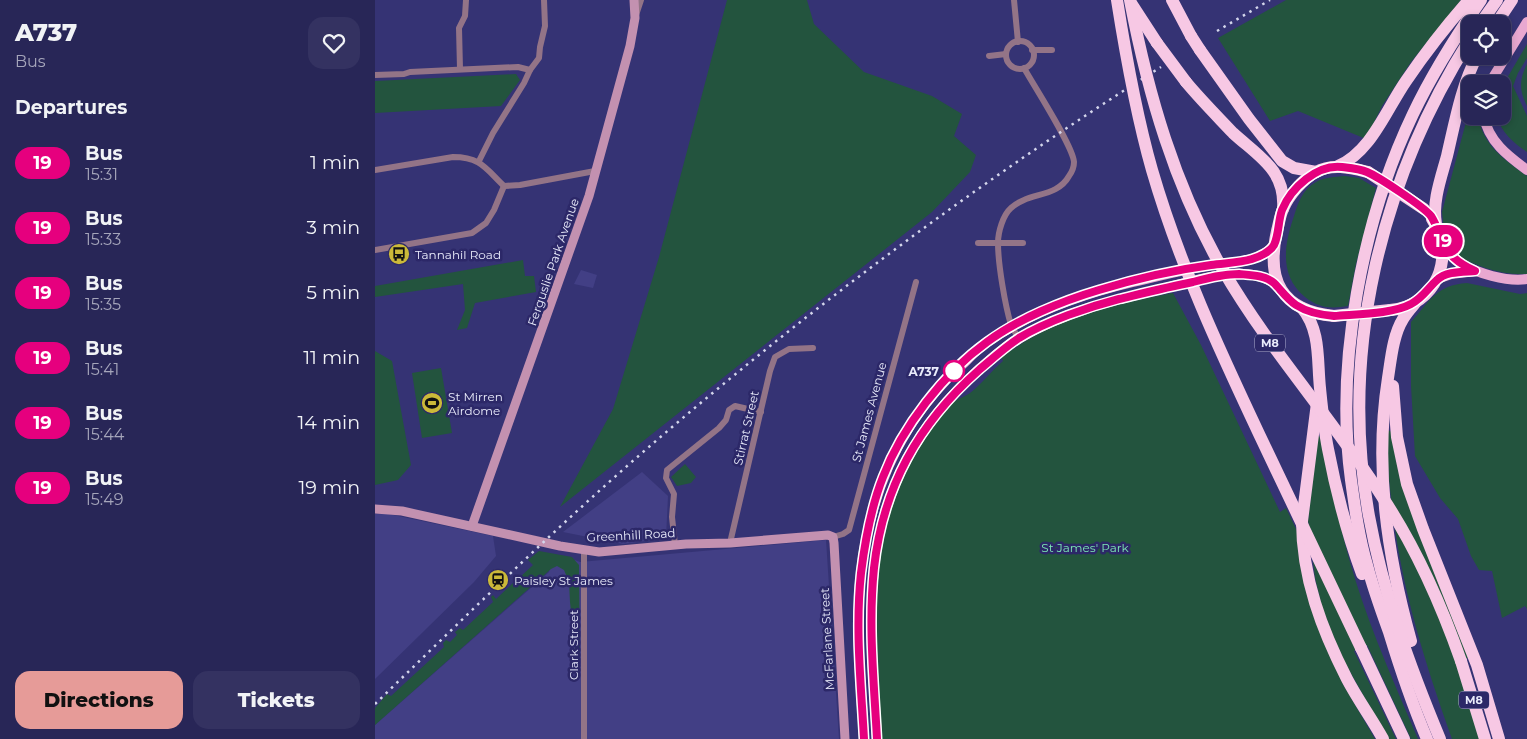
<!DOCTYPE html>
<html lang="en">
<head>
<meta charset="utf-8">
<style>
  body { margin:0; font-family:Montserrat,sans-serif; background:#343261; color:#f1f3f6; height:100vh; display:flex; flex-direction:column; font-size:19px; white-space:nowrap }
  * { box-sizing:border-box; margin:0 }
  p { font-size:16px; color:#a5a5ba }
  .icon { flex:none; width:28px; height:28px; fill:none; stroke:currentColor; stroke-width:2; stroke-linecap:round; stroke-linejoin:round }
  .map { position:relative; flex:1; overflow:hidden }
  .side { display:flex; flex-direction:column; background:#282657; width:375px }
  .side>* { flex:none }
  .badge { padding:0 10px; border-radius:16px; font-size:18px; line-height:32px }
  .buttons { position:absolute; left:1086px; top:15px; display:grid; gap:10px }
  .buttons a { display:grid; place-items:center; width:50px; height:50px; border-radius:10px; background:#282657; box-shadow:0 2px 8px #0003,0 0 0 1px #44436d; font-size:25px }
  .map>.badge { position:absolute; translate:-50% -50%; box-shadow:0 0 0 2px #fff }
  h2 { padding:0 15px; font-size:19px; line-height:45px }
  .round { display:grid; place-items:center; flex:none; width:52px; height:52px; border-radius:15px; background:#343261 }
  .summary { display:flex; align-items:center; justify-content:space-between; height:85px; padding:0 15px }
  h1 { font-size:24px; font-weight:800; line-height:38px }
  .button { display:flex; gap:10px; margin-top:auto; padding:10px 15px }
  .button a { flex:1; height:58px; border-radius:15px; background:#e69b98; color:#111; font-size:20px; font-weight:800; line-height:58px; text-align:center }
  .button a+a { background:#343261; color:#f1f3f6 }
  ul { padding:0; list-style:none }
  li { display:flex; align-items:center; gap:15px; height:65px; padding:0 15px }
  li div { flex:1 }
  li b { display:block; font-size:19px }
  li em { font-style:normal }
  li .badge { min-width:55px; font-weight:700; text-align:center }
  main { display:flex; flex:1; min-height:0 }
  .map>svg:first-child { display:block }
  .built { fill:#423f85 }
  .green { fill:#23543e }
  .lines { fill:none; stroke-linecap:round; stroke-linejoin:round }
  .street { stroke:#937487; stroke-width:6 }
  .secondary { stroke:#c391b0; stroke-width:9 }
  .primary { stroke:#e8a8d0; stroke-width:10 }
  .highway { stroke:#f7c8e4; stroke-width:12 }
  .rail { stroke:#d4d6ec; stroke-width:2.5; stroke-dasharray:2.5 5; stroke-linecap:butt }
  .highway-bridge { stroke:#f7c8e4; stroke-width:12 }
  .line-casing { stroke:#fff; stroke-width:11 }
  .line { stroke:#e6007e; stroke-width:8 }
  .stop-dot { fill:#fff; stroke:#e6007e; stroke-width:2.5 }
  .labels { text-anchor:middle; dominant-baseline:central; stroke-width:5; stroke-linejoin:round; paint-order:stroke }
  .shield { fill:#2c2868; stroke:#b0b0cf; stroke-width:1 }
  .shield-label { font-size:11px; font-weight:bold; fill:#e9ebfb }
  .poi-label { font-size:12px; fill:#e9ebfb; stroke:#2c2868; text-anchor:start }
  .street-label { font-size:12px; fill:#e9ebfb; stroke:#2c2868 }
  .stop-label { font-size:12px; font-weight:bold; fill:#e9ebfb; stroke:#2c2868; text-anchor:end }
  .park-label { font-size:12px; fill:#7ee9b5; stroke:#2c2868 }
</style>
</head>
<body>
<main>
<section class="side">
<div class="summary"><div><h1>A737</h1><p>Bus</p></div><a class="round"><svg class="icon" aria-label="heart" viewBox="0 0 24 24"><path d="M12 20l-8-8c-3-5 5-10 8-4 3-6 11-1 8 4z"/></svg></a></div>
<h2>Departures</h2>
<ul>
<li><span class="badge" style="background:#e6007e;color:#fff">19</span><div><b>Bus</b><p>15:31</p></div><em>1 min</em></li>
<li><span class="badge" style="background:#e6007e;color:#fff">19</span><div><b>Bus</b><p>15:33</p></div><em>3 min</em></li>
<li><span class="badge" style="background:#e6007e;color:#fff">19</span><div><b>Bus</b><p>15:35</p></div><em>5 min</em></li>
<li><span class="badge" style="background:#e6007e;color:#fff">19</span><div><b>Bus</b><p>15:41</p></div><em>11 min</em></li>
<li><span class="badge" style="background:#e6007e;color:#fff">19</span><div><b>Bus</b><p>15:44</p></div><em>14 min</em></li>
<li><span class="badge" style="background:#e6007e;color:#fff">19</span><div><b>Bus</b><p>15:49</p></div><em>19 min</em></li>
</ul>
<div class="button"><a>Directions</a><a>Tickets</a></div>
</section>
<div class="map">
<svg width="1152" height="739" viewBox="0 0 1152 739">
  <rect width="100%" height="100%" fill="#353374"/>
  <g class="built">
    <path d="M206,270L222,275L218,288L199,284Z"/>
    <path d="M267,472L293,496L291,538L248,544L188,532Z"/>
    <path d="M9,513L118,536L121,556L99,582L0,679V514Z"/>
    <path d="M451,540L464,739H0V725L174,572L177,556L197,559L205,562Z"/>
  </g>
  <g class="green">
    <path d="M352,0H432L439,24L489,72L557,96L587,114L579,136L601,155L595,172L557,212L185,507L238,409L284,257Z"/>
    <path d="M911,0H1086L1036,62L1007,106L991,139L923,111L895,121L843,38Z"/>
    <path d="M1152,44V58L1143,73L1138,86L1152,116V152C1139,143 1126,133 1122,116H1128V85Z"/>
    <path d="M1152,64V106C1144,91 1144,79 1152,64Z"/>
    <path d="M141,74L145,80L126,106L0,113V81Z"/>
    <path d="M1095,107V116H1103C1109,147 1129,159 1152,176V274C1127,276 1099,265 1078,254L1069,230L1067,212Z"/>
    <path d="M970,176L984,178L1001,188L981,264L973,306C956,309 944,308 930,297C904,276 909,245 919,216C923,203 927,190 941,182C950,177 960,177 970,176Z"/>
    <path d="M148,260L150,276H159L161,292L100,303L92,328L82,330L90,310L88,284L0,297V286Z"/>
    <path d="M1092,283L1145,294L1152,293V609L1150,606L1127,618L1117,571L1104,570L1096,556L1083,519L1065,498L1040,456L1036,386V322C1055,301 1061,285 1092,283Z"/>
    <path d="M798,293L826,345L905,512L911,508L923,533L968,684L1000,739H506C500,616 486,507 573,407C578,400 588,398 595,393C607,384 616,371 628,361L626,357C637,350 647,343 659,336C699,314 753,301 798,293Z"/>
    <path d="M0,351L17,361L36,465L23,480L0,485Z"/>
    <path d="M66,368L77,433L47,438L37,373Z"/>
    <path d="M1013,430L1017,432L1095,657L1086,661L1104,739H1077C1050,663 1026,587 1017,506C1014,481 1011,456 1013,430Z"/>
    <path d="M943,436L947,437C957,486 966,535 981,582C998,636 1021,687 1043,739H1036L992,645L979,651L1021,739H1013L970,663L949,616L940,578L933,520Z"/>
    <path d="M310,464L321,477L316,483L302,486L296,477Z"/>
    <path d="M164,551L197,557L204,565L205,674L203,673L195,602L194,582L189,570L182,566L176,569L0,725V708L12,694L16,696L69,647L68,643L71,640L75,642L82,635L80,632L85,628L88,630L118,602L116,597L118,595L121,599L139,582V577L142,576L144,578L158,565L153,560Z"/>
  </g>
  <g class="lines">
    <g class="street">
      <path d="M639,0L643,42"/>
      <path d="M261,15L266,0"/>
      <circle cx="645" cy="55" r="14"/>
      <path d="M657,50H677"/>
      <path d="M614,56L631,54"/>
      <path d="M85,69L84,28L90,16L91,0"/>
      <path d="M0,75L29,74L35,72L143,67L155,70"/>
      <path d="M104,161L118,133L149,83L155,70L164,58L165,47L170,26L169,0"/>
      <path d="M0,170L78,157C106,157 111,169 129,186"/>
      <path d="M129,186L145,185L220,171"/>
      <path d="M603,243H648"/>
      <path d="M0,250L97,233L111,223L119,210L129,186"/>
      <path d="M644,338C641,334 638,330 636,325C630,305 623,264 623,243C623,232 628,215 636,208C653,192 682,198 694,176C697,172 699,167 699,162C698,146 659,86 649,68"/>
      <path d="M458,537L468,534L474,530L541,282"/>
      <path d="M355,543L395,371L400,357L414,349L438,348"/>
      <path d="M300,545L297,517L299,494L291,478L292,470L344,428L351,420L354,410L360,406L386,412"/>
      <path d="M209,739V550"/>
    </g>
    <g class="secondary">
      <path d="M0,509L27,511L185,546L224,552L311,544L355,543L453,535L458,537L459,543L470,739"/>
      <path d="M97,526L214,196L255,46L260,18L259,0"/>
    </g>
    <g class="primary">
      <path d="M1114,84L1152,22"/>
      <path d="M1109,116C1113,141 1133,156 1152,170"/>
      <path d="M1068,241C1078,263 1095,270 1117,276C1129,279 1140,281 1152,279"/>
      <path d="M1062,279L1076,274L1099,271"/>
      <path d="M489,739C486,684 480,628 486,573C495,490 526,418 590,362C597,355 604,347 612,342C656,312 707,294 758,282C784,276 810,269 836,265C849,263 864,263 877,259C885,257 893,252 899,245"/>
      <path d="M502,739C499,683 493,626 499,569C507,489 544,423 603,370C616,359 630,346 645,338C688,312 739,300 787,289C818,281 865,265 894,280C899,282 902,287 906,290"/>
    </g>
    <g class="highway">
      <path d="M797,0L816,36"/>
      <path d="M756,3L782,43"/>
      <path d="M1105,24L1122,0"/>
      <path d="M1121,24L1137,0"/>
      <path d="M825,50L874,119L907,161L919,168L941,172"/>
      <path d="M811,82C826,100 842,116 858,133C883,156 911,170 908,209"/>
      <path d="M963,166C996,152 1011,110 1031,81C1050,53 1071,26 1094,0"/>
      <path d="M1061,224C1057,202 1066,178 1072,156C1080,122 1086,87 1102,56"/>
      <path d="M927,308C946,331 942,360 945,388C947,408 949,429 953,449C961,491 972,533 987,574"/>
      <path d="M1015,310C1062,306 1081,256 1057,219"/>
      <path d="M959,316C906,311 891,280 902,231C904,224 905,215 908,209C914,195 928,179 941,172C957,163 976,168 993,172"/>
      <path d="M1018,386L1022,437L1032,484L1048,529L1102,665L1124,739"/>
      <path d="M942,403L927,521C927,578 947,630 972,679C983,700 997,719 1008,739"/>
      <path d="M1036,641C1012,555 999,467 1013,378C1016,359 1018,335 1028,319C1032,312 1037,307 1042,301"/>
      <path d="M986,648L1029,739"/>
      <path d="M1086,661L1110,739"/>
      <path d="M1052,739C1037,704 1025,668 1014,632C1006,610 998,588 992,565C984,538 980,509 976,480C960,363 987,221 1038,114C1057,74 1081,36 1106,0"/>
      <path d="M1065,739C1035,667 1008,593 994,516C964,351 1006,180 1095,39"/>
    </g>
    <g class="rail">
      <path d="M842,31L895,0"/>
      <path d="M0,704C90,617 180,528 275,446C435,308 606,180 786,67"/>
    </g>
    <g class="highway-bridge">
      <path d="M742,0C751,57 761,114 777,170C804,263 844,349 885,436C919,507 952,578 986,648"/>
      <path d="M755,0C773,94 800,187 848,270C895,351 958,419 1008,498C1041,548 1066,604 1086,661"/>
      <path d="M816,36L825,50"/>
      <path d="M782,43L811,82"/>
      <path d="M993,172L1049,209"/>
      <path d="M959,316L1015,310"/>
    </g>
  </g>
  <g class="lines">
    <g class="line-casing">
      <path id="line" d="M489,739C486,684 480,628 486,573C490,541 496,507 508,477C527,427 569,373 612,342C643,319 687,301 724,290C760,279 799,270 836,265C849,263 864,263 877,259C884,257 895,252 899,245C904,235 903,221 907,210C916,188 942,164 967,167C975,168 985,169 992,172C1004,177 1049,207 1056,216C1063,227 1065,239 1072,249C1078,260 1089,266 1100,271C1088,272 1071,271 1062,280C1053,288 1048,298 1036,304C1018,314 981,314 959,316C946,315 932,312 921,305C912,299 906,290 899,283C890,275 875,275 864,274C848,274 833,278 818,282C793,287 769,293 744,299C713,307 672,321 644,338C630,347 617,359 604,370C543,424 508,487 499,568C493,625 499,682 502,739"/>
    </g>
    <use href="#line" class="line"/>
  </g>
  <defs>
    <g id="bus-disc" transform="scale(1.125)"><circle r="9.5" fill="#cbb939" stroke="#2c2868"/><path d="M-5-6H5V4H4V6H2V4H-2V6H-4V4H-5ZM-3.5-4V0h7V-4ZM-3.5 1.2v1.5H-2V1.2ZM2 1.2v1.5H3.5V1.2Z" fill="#111"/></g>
    <g id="stadium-disc" transform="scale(1.125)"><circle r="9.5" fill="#cbb939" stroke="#2c2868"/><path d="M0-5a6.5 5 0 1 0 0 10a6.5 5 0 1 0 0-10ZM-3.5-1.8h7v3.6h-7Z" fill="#111"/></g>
    <g id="station-disc" transform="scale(1.125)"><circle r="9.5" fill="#cbb939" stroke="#2c2868"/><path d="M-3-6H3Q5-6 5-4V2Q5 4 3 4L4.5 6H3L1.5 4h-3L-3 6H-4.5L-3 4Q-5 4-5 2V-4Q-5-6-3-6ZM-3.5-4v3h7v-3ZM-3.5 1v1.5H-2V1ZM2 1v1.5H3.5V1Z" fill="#111"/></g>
  </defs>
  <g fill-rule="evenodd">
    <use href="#bus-disc" x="24" y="254"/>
    <use href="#stadium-disc" x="57" y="403"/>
    <use href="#station-disc" x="123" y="580"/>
  </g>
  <circle class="stop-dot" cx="579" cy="371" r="10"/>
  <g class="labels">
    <g class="shield">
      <rect x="880" y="334.5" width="30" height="17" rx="4"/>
      <rect x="1084" y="691.5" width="30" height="17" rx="4"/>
    </g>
    <g class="shield-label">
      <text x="895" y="343">M8</text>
      <text x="1099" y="700">M8</text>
    </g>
    <g class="poi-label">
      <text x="40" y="254">Tannahil Road</text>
      <text x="73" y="396">St Mirren<tspan x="73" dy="14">Airdome</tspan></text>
      <text x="139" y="580">Paisley St James</text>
    </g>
    <g class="street-label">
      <text transform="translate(178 262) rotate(-71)">Ferguslie Park Avenue</text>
      <text transform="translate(494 412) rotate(-75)">St James Avenue</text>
      <text transform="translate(371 428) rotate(-77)">Stirrat Street</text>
      <text transform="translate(256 535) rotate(-3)">Greenhill Road</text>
      <text transform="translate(452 639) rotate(-93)">McFarlane Street</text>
      <text transform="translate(198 645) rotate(-90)">Clark Street</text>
    </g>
    <g class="stop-label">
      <text x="564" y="371">A737</text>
    </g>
    <g class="park-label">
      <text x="710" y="547">St James' Park</text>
    </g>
  </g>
</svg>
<div class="buttons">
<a><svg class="icon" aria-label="locate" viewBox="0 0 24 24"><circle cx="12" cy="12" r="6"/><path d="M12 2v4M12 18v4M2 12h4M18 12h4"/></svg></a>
<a><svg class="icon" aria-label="layers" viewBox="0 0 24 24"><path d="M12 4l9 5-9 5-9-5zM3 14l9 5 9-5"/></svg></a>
</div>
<b class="badge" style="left:1068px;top:241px;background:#e6007e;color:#fff">19</b>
</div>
</main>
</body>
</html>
